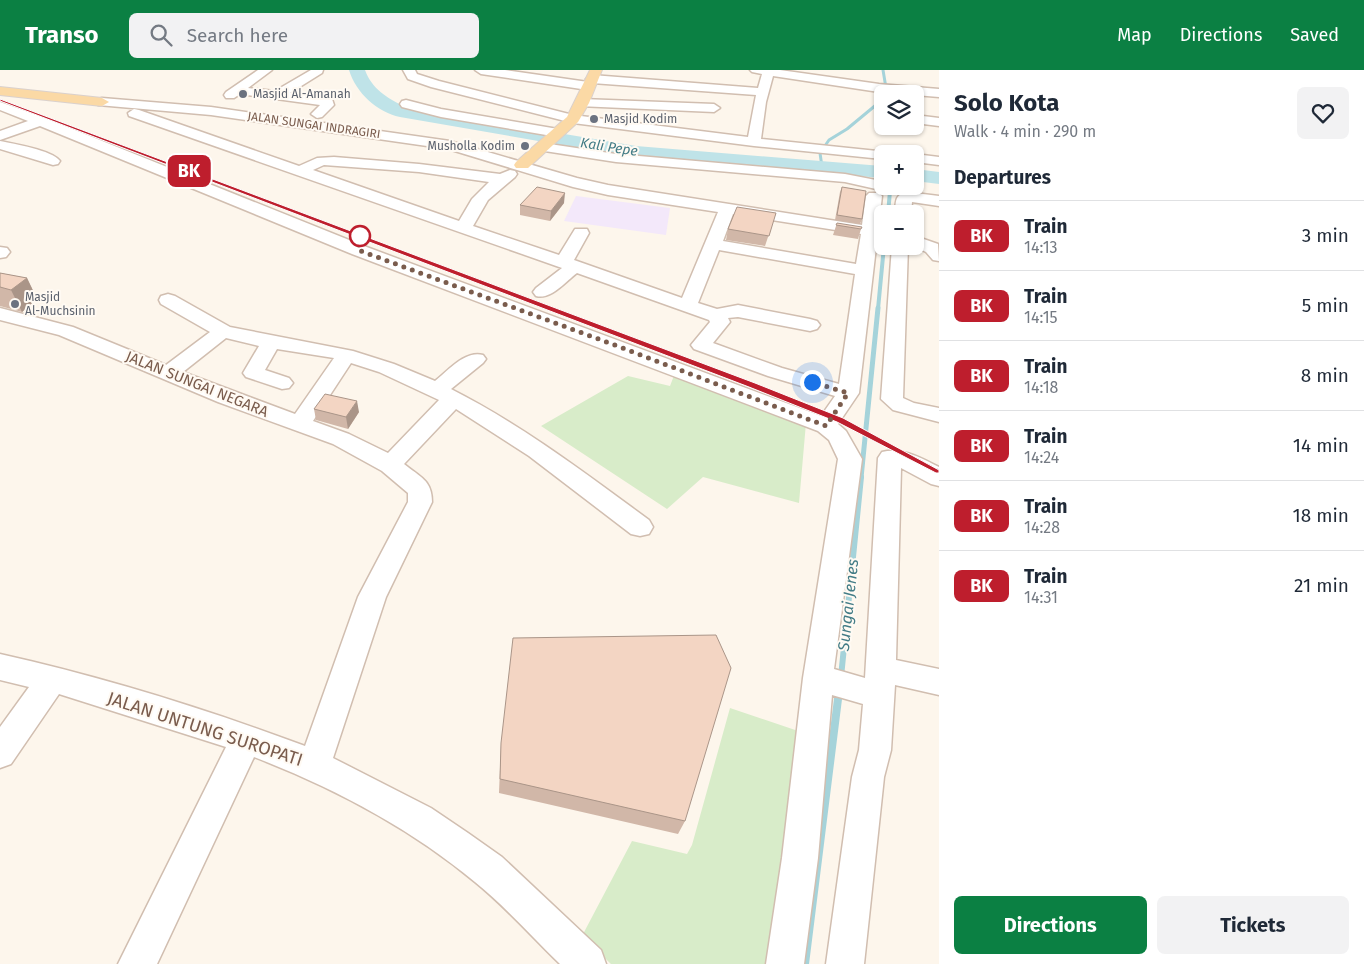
<!DOCTYPE html>
<html lang="en">
<head>
<meta charset="utf-8">
<style>
  body { margin:0; font-family:"Fira Sans",sans-serif; background:#f2f2f3; color:#1f2937; height:100vh; display:flex; flex-direction:column; font-size:19px; white-space:nowrap }
  * { box-sizing:border-box; margin:0 }
  p { font-size:16px; color:#747a83 }
  .icon { flex:none; width:28px; height:28px; fill:none; stroke:currentColor; stroke-width:2; stroke-linecap:round; stroke-linejoin:round }
  .map { position:relative; flex:1; overflow:hidden }
  .side { display:flex; flex-direction:column; background:#fff; width:425px }
  .side>* { flex:none }
  .badge { padding:0 10px; border-radius:8px; font-size:18px; line-height:32px }
  .fabs { position:absolute; left:874px; top:15px; display:grid; gap:10px }
  .fabs a { display:grid; place-items:center; width:50px; height:50px; border-radius:8px; background:#fff; box-shadow:0 1px 4px #0004; font-size:25px }
  .you { position:absolute; width:25px; height:25px; margin:-12px; border:4px solid #fff; border-radius:50%; background:#1a73e8; box-shadow:0 0 0 8px #1a73e833 }
  .map>.badge { position:absolute; translate:-50% -50%; box-shadow:0 0 0 2px #fff }
  h2 { padding:0 15px; font-size:19px; line-height:45px }
  .round { display:grid; place-items:center; flex:none; width:52px; height:52px; border-radius:8px; background:#f2f2f3 }
  .summary { display:flex; align-items:center; justify-content:space-between; height:85px; padding:0 15px }
  h1 { font-size:24px; font-weight:700; line-height:38px }
  .primary-button { display:flex; gap:10px; margin-top:auto; padding:10px 15px }
  .primary-button a { flex:1; height:58px; border-radius:8px; background:#0b8043; color:#fff; font-size:20px; font-weight:700; line-height:58px; text-align:center }
  .primary-button a+a { background:#f2f2f3; color:#1f2937 }
  ul { padding:0; list-style:none }
  li { display:flex; align-items:center; gap:15px; height:70px; padding:0 15px; border-top:1px solid #e0e1e3 }
  li div { flex:1 }
  li b { display:block; font-size:19px }
  li em { font-style:normal }
  li .badge { min-width:55px; font-weight:700; text-align:center }
  header { display:flex; align-items:center; gap:30px; box-sizing:border-box; height:70px; padding:0 25px; background:#0b8043; color:#fff }
  header strong { font-size:24px }
  nav { display:flex; gap:28px; margin-inline-start:auto; font-size:18px }
  .search { width:350px; height:45px; background:#f2f2f3; display:flex; align-items:center; gap:12px; box-sizing:border-box; padding:0 18px; border-radius:8px; color:#747a83; font-size:19px }
  main { display:flex; flex:1; min-height:0 }
  .map>svg:first-child { display:block }
  .education { fill:#f3e8fa }
  .green { fill:#d8ecc9 }
  .lines { fill:none; stroke-linecap:round; stroke-linejoin:round }
  .stream-far4 { stroke:#a5d3da; stroke-width:3 }
  .stream-far3 { stroke:#a5d3da; stroke-width:4 }
  .stream-far2 { stroke:#a5d3da; stroke-width:5 }
  .stream-far1 { stroke:#a5d3da; stroke-width:6 }
  .stream { stroke:#a5d3da; stroke-width:8 }
  .river { fill:#bfe3e8; fill-rule:evenodd }
  .minor-casing { stroke:#d1beb0; stroke-width:3 }
  .major-casing { stroke:#dad1cd; stroke-width:2 }
  .minor { fill:#fff; fill-rule:evenodd }
  .major { fill:#fbd9a5; fill-rule:evenodd }
  .rail-far2 { stroke:#b9a8c9; stroke-width:2; stroke-dasharray:4 2.5; stroke-linecap:butt }
  .rail-far1 { stroke:#b9a8c9; stroke-width:2.5; stroke-dasharray:5 3; stroke-linecap:butt }
  .rail { stroke:#b9a8c9; stroke-width:3; stroke-dasharray:6 4.5; stroke-linecap:butt }
  .wall { fill:#d1b7a8 }
  .shaded-wall { fill:#aa9588 }
  .building { fill:#f3d5c3; stroke:#aa9588 }
  .line { fill:#be1e2d; stroke:#fff }
  .walk { stroke:#7a5c4d; stroke-width:5; stroke-dasharray:0 9 }
  .worship-dot { fill:#6b7280; stroke:#fffaf3; stroke-width:2 }
  .stop-dot { fill:#fff; stroke:#be1e2d; stroke-width:2.5 }
  .labels { text-anchor:middle; dominant-baseline:central; stroke-width:4; stroke-linejoin:round; paint-order:stroke }
  .far-worship-label { font-size:12px; fill:#5b616d; stroke:#fffaf3; text-anchor:start }
  .far-street-label { font-size:12px; fill:#7a5c4d; stroke:#fffaf3 }
  .far-water-label { font-size:14px; font-style:italic; fill:#437c86; stroke:#fffaf3 }
  .street-label { font-size:15px; fill:#7a5c4d; stroke:#fffaf3 }
  .water-label { font-size:16px; font-style:italic; fill:#437c86; stroke:#fffaf3 }
  .near-street-label { font-size:18px; fill:#7a5c4d; stroke:#fffaf3 }
</style>
</head>
<body>
<header>
<strong>Transo</strong>
<div class="search"><svg class="icon" aria-label="search" viewBox="0 0 24 24"><circle cx="10" cy="10" r="6"/><path d="M15 15l6 6"/></svg>Search here</div>
<nav><a>Map</a><a>Directions</a><a>Saved</a></nav>
</header>
<main>
<div class="map">
<svg width="939" height="894" viewBox="0 0 939 894">
  <rect width="100%" height="100%" fill="#fdf6ec"/>
  <path class="education" d="M576,126L670,138L666,165L564,151Z"/>
  <g class="green">
    <path d="M675,303L806,353L799,433L703,407L667,439L541,356L628,306L670,316Z"/>
    <path d="M730,638L807,664L768,894H611L582,866L632,771L687,784L692,775Z"/>
  </g>
  <g class="lines">
    <g class="stream-far4">
      <path d="M883,0L887,24"/>
      <path d="M822,97L820,83L829,70L847,59L882,30"/>
    </g>
    <g class="stream-far3">
      <path d="M888,144L890,121L893,116"/>
      <path d="M878,239L884,176"/>
    </g>
    <path class="stream-far2" d="M861,408L878,238"/>
    <path class="stream-far1" d="M841,607L861,407"/>
    <path class="stream" d="M805,894L839,621"/>
    <g class="river">
      <path d="M349,0H365C372,19 387,28 405,37L636,76L882,96V108L636,88L400,47C377,42 356,23 349,0Z"/>
      <path d="M915,99L939,102V114L915,111Z"/>
    </g>
    <g class="minor-casing">
      <g id="minor">
        <path d="M258,0H272L248,18L275,21L311,0H323L322,3L290,23L332,29L334,35L322,47L317,48L311,44L320,35L240,24L234,28H226L224,25L226,22Z"/>
        <path d="M403,0H415L417,4L439,11L573,45L748,67L756,25L592,13L586,9L592,5L758,18L762,4L752,2L750,0H780L879,14L939,19V27L879,22L773,6L766,32L761,69L887,82L888,84H882V89L754,76L573,53L431,17L408,9Z"/>
        <path d="M475,0H505L588,12L594,16L588,20L481,4Z"/>
        <path d="M102,28L211,37L450,71L577,108L608,115L862,155L866,126L869,123H879L882,126L859,323L838,354L846,361L862,389L834,599L865,608L878,388L882,382C902,377 921,388 939,397V416L931,414L901,398L896,590L939,599V625L895,615L891,680L884,707L864,894H826L852,707L859,680L863,634L832,625L818,788L804,894H766L782,788L803,608L838,389L829,370L818,361L352,184L40,56L0,70V61L28,51L0,40V32L45,48L364,176L821,346L835,326L768,306L694,279L691,275L710,252L709,250L577,203C565,212 551,230 536,226L533,222L536,218L562,198L129,46L128,43L134,39L139,40L299,96L317,88L334,87L419,94L500,104L510,100L515,101L517,104L515,107L488,130L473,156L559,185L575,159H587L589,163L574,190L682,228L718,142L608,125L573,117L448,79L211,45L98,35L96,32L98,29ZM324,95L419,102L489,112L472,129L459,151L313,100ZM733,144L861,164L856,194L723,171ZM719,180L855,204L839,314L782,298L713,273L730,252L728,248L738,247L810,261L817,259L820,255L817,251L810,249L738,235L717,239L698,233Z"/>
        <path d="M582,29L714,34L720,38L714,42L578,36L576,33L578,30Z"/>
        <path d="M406,30L441,39L558,59L565,63L558,67L441,47L402,37L400,34L402,31Z"/>
        <path d="M915,45L939,48V56L915,53Z"/>
        <path d="M0,71C14,74 52,80 60,91L58,94L53,95L0,79Z"/>
        <path d="M543,73L616,84L845,104L881,111L882,116L876,119L845,112L616,92L538,80L536,77Z"/>
        <path d="M915,84L939,87V95L915,92Z"/>
        <path d="M907,122L939,126V136L912,132L911,144H895C896,132 894,125 907,122Z"/>
        <path d="M915,166L938,174L939,191L933,190L926,182L913,176H915Z"/>
        <path d="M892,176H908L903,328L914,333L939,338V352L893,340L881,329Z"/>
        <path d="M0,177L7,178L10,182L6,187L0,188Z"/>
        <path d="M168,224L175,226L230,257L353,281L394,294L435,311C448,301 465,280 483,285L486,289L483,293L451,319C522,355 585,403 649,450L653,457L649,464L640,466L631,464L529,386L456,339L404,394C420,407 432,410 432,432L386,527L333,688L431,738L468,763L502,787L601,880L606,894H560C532,867 505,836 475,812C410,758 332,717 254,687L157,894H118L226,677L59,624L11,694L0,698V657L29,617L0,610V584C103,607 206,639 305,676L358,527L408,432V423L382,401L333,374L218,332L59,265L0,250V238L73,257L166,295L210,262L161,234L159,230L161,226ZM226,268L259,276L243,303L246,307L282,319L289,318L293,313L289,308L265,300L277,279L334,288L295,344L183,302ZM351,293L379,302L439,330L388,383L349,364L313,351Z"/>
      </g>
    </g>
    <g class="major-casing">
      <g id="major">
        <path d="M590,0H602L589,33L578,52L528,98H516L514,95L516,92L567,47Z"/>
        <path d="M0,17L102,28L109,32L102,36L0,25Z"/>
      </g>
    </g>
    <use href="#minor" class="minor"/>
    <use href="#major" class="major"/>
    <path class="rail-far2" d="M0,30L200,106"/>
    <path class="rail-far1" d="M197,105L552,239"/>
    <path class="rail" d="M549,238L840,350L939,401"/>
  </g>
  <g class="wall">
    <path d="M842,117L862,149L860,154L835,150L840,122Z"/>
    <path d="M564,133L550,151L520,145V135Z"/>
    <path d="M776,143L765,176L726,170L728,159Z"/>
    <path d="M837,153L861,159L858,169L833,165Z"/>
    <path d="M0,203L27,208L37,229L22,242L0,236V237Z"/>
    <path d="M314,339L359,342L348,359L316,350Z"/>
    <path d="M501,673L685,751L678,764L499,723Z"/>
  </g>
  <g class="shaded-wall">
    <path d="M565,123L564,133L550,151L551,141Z"/>
    <path d="M27,208L37,229L22,242L11,220Z"/>
    <path d="M357,331L359,342L348,359L346,347Z"/>
  </g>
  <g class="building">
    <path d="M537,117L565,123L551,141L520,135Z"/>
    <path d="M842,117L866,121L862,149L837,145Z"/>
    <path d="M737,137L776,143L769,166L728,159Z"/>
    <path d="M837,153L862,157L861,159L836,155Z"/>
    <path d="M0,203L27,208L11,220L0,217Z"/>
    <path d="M325,324L357,331L346,347L314,339Z"/>
    <path d="M716,565L731,598L685,751L500,709L501,673L513,568Z"/>
  </g>
  <path class="line" d="M0,29L755,313L843,348L939,400V403H936L837,352L749,317L0,31Z"/>
  <g class="lines">
    <path class="walk" d="M360,166L358,180L612,274L826,356L848,323L812,312"/>
  </g>
  <g class="worship-dot">
    <circle cx="243" cy="24" r="5"/>
    <circle cx="594" cy="49" r="5"/>
    <circle cx="525" cy="76" r="5"/>
    <circle cx="15" cy="234" r="5"/>
  </g>
  <circle class="stop-dot" cx="360" cy="166" r="10"/>
  <g class="labels">
    <g class="far-worship-label">
      <text x="253" y="24">Masjid Al-Amanah</text>
      <text x="604" y="49">Masjid Kodim</text>
      <text x="515" y="76" text-anchor="end">Musholla Kodim</text>
      <text x="25" y="227">Masjid<tspan x="25" dy="14">Al-Muchsinin</tspan></text>
    </g>
    <g class="far-street-label">
      <text transform="translate(314 55) rotate(8)">JALAN SUNGAI INDRAGIRI</text>
    </g>
    <g class="far-water-label">
      <text transform="translate(609 77) rotate(9)">Kali Pepe</text>
    </g>
    <g class="street-label">
      <text transform="translate(197 314) rotate(22)">JALAN SUNGAI NEGARA</text>
    </g>
    <g class="water-label">
      <text transform="translate(848 535) rotate(-84)">Sungai Jenes</text>
    </g>
    <g class="near-street-label">
      <text transform="translate(205 659) rotate(18)">JALAN UNTUNG SUROPATI</text>
    </g>
  </g>
</svg>
<div class="fabs">
<a><svg class="icon" aria-label="layers" viewBox="0 0 24 24"><path d="M12 4l9 5-9 5-9-5zM3 14l9 5 9-5"/></svg></a>
<a>+</a>
<a>−</a>
</div>
<div class="you" style="left:812px;top:312px"></div>
<b class="badge" style="left:189px;top:101px;background:#be1e2d;color:#fff">BK</b>
</div>
<section class="side">
<div class="summary"><div><h1>Solo Kota</h1><p>Walk · 4 min · 290 m</p></div><a class="round"><svg class="icon" aria-label="heart" viewBox="0 0 24 24"><path d="M12 20l-8-8c-3-5 5-10 8-4 3-6 11-1 8 4z"/></svg></a></div>
<h2>Departures</h2>
<ul>
<li><span class="badge" style="background:#be1e2d;color:#fff">BK</span><div><b>Train</b><p>14:13</p></div><em>3 min</em></li>
<li><span class="badge" style="background:#be1e2d;color:#fff">BK</span><div><b>Train</b><p>14:15</p></div><em>5 min</em></li>
<li><span class="badge" style="background:#be1e2d;color:#fff">BK</span><div><b>Train</b><p>14:18</p></div><em>8 min</em></li>
<li><span class="badge" style="background:#be1e2d;color:#fff">BK</span><div><b>Train</b><p>14:24</p></div><em>14 min</em></li>
<li><span class="badge" style="background:#be1e2d;color:#fff">BK</span><div><b>Train</b><p>14:28</p></div><em>18 min</em></li>
<li><span class="badge" style="background:#be1e2d;color:#fff">BK</span><div><b>Train</b><p>14:31</p></div><em>21 min</em></li>
</ul>
<div class="primary-button"><a>Directions</a><a>Tickets</a></div>
</section>
</main>
</body>
</html>
